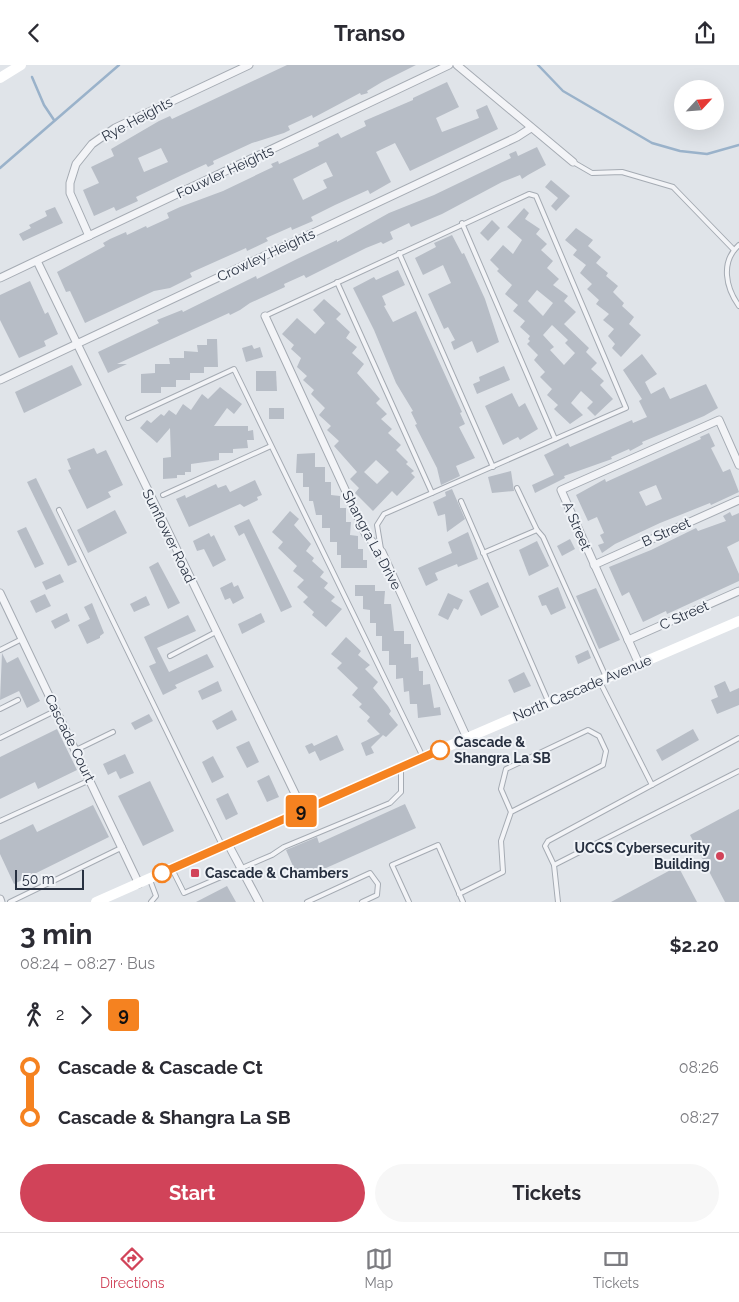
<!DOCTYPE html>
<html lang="en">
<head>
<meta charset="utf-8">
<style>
  body { margin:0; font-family:Raleway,sans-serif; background:#f7f7f7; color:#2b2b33; height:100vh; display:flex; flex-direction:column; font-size:19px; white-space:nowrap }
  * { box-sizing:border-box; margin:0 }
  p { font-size:16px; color:#7c7c81 }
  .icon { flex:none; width:28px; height:28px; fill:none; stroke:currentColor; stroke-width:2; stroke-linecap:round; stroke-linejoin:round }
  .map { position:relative; height:837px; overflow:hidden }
  .details { display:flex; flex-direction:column; background:#fff; flex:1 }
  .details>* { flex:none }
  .badge { padding:0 10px; border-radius:4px; font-size:18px; line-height:32px }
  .needle { width:32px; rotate:64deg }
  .controls { position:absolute; left:674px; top:15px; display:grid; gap:10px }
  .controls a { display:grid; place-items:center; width:50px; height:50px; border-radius:50%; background:#fff; box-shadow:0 5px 20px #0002; font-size:25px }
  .scale { position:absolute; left:15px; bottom:12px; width:69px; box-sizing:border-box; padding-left:5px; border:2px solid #283141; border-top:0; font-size:14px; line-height:18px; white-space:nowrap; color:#283141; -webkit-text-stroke:4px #f0f3f7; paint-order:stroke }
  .map>.badge { position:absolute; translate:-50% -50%; box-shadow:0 0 0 2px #fff }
  .legs { display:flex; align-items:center; gap:8px; height:55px; padding:0 20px; font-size:16px }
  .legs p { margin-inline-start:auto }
  .head { display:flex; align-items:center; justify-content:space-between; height:85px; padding:0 20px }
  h1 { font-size:28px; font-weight:700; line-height:38px }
  .cta { display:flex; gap:10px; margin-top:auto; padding:10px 20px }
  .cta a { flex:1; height:58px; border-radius:30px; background:#d14359; color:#fff; font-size:20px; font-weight:700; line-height:58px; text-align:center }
  .cta a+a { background:#f7f7f7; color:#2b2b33 }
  ul { padding:0 20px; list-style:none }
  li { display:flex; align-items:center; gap:18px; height:50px; font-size:19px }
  li i { display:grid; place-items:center; width:8px; height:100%; margin:0 6px; background:currentColor }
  li i::after { content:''; width:12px; height:12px; margin:-6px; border:4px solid; border-radius:50%; background:#fff }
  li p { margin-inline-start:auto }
  li:first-child i { background:linear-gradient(#0000 50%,currentColor 0) }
  li:last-child i { background:linear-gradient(currentColor 50%,#0000 0) }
  header { display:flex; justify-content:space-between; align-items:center; height:65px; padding:0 20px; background:#fff; font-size:22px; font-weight:700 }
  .tabs { display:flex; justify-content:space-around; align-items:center; height:70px; border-top:1px solid #e1e1e2; background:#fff; font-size:14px; color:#7c7c81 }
  .tabs a { display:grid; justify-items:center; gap:2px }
  .tabs .current { color:#d14359 }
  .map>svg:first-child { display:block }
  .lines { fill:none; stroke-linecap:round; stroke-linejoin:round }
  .stream { stroke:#9ab2ca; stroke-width:2.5 }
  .building { fill:#b7bdc6; fill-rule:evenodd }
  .lane-casing { stroke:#a5abb3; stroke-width:6 }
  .street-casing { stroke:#a5abb3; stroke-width:9 }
  .lane { stroke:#f3f4f7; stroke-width:4 }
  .street { stroke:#f3f4f7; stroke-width:7 }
  .secondary { stroke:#fff; stroke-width:10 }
  .line-1-casing { stroke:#fff; stroke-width:11 }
  .line-1 { stroke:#f58220; stroke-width:8 }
  .stop-1-dot { fill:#fff; stroke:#f58220; stroke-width:2.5 }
  .poi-dot { fill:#d14359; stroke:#f0f3f7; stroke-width:2 }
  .labels { text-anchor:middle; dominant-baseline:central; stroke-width:4; stroke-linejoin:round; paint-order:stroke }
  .street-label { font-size:14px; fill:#283141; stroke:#f0f3f7 }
  .stop-label { font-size:14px; font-weight:bold; fill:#283141; stroke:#f0f3f7; text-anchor:start }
  .poi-label { font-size:14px; font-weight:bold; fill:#283141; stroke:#f0f3f7; text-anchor:end }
</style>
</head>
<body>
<header><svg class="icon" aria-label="back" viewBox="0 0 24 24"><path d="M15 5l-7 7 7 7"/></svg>Transo<svg class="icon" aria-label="share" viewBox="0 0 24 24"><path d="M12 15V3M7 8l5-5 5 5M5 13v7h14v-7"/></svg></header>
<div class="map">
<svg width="739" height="837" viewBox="0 0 739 837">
  <rect width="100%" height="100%" fill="#e0e4e9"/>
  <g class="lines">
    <g class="stream">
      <path d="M538,0L563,26L652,78L680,86L707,89L739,80"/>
      <path d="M32,12L44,40L54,55"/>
      <path d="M0,103L119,0"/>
    </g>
  </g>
  <g class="building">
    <path d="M287,0H416L382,17L367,26L368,28L361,30L360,28L313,53L312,50L288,61L290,65L284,68L252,78L213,96L214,99L208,102L206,99L182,110L136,132L138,136L116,146L114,142L94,151L83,125L99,118L91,102L114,91L111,84L159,56L170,51L172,54ZM161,83L168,97L144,107L138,93Z"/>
    <path d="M447,17L459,42L436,53L442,67L479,53L476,45L487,40L498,64L410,106L395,78L376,87L391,117L370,129L368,125L335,140L311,152L313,156L292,165L291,162L266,173L268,176L247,186L246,183L190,208L192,212L170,223L154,226L85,258L70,226L66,227L57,207L105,181L103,178L110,174L126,167L127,170L146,161L147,163L169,153L167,148L180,142L223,126L273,102L271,99L278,96L279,99L319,81L318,78L338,68L341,73L366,61L364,56L413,35V33ZM326,97L333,111L323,115L327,123L303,135L293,114Z"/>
    <path d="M537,82L546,100L528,110L522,114L520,110L502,117L442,149L411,162L409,158L390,167L393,174L383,179L381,177L366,183L306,213L304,210L284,219L285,222L250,238L240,245L230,250L229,248L117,299H127L108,308L98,287L159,258L157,255L182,245L183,247L256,211L257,214L297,194L337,175V177L389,148L434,130L511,93L509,89L516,86L518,91Z"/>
    <path d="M551,115L570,131L556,146L551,141L558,133L545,122Z"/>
    <path d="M55,142L63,158L23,176L19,169L31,163L29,160L47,151L45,146Z"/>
    <path d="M524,143L529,148L525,154L540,164L536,169L547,179L541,185L553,196L547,203L559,214L553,220L568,231L564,236L576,247L564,259L589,283L586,287L597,298L591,304L604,316L600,320L613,334L595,351L587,343L593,337L581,326L571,338L583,350L570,359L554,344L558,340L547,330L552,324L540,312L545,307L534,295L538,290L527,279L530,276L528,274L530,271L520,262L525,256L513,246L518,240L505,229L512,220L497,206L499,204L490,195L503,180L513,189L522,175L507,162ZM537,225L553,238L543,251L528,236ZM552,260L568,275L565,278L575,288L564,300L550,285L554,282L543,270Z"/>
    <path d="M492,155L500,163L488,176L480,168Z"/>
    <path d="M576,163L593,175L588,181L601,192L596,198L608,208L606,211L618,221L613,227L624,238L622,241L634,252L629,259L641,270L621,292L612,283L615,279L608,271L614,264L603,255L609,249L596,239L599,235L587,224L592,219L580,208L586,200L573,190L577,185L565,175Z"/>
    <path d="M452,170L462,189L464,188L485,234L499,277L477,288L472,276L454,285L451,277L455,275L448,262L444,264L428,229L451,218L443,200L423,210L415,193L436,182L434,178Z"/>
    <path d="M398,205L405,220L382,231L386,240L384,241L393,257L416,246L462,347L460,348L465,359L459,362L475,393L456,401L460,411L441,420L437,403L415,360L417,359L411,347L413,346L396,318L374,265L353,223L374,212L376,215Z"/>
    <path d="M30,216L45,249L48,247L58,269L44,276L46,281L19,293L0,255V230Z"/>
    <path d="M324,234L341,249L336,254L350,267L346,273L357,282L352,288L364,299L357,308L380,334L376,338L387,349L381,354L392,364L388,368L401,380L396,385L408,397L406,399L414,406L411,408L415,412L397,431L392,426L373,446L355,428L359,423L350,414L357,407L334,381L339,376L327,365L331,361L319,350L325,343L311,329L314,325L303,315L307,311L297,302L301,293L291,284L294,280L282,269L297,253L315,269L325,258L313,245ZM376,395L389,407L377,419L364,407Z"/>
    <path d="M207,274H217L218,302H204V308H190V315H176V322H161V328H141V309L155,308V299H170L169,293H184V286L198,287L197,280H207Z"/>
    <path d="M252,280L254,284L260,282L263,292L246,297L242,283Z"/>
    <path d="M642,289L657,309L645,317L651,329L664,322L670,334L706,319L718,343L704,351L642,377L643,379L630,386L629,384L611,392L612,394L564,411L565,413L535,428L532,420L554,410L544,390L568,378L570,382L632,355L633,358L647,352L639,336L642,334L623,305Z"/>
    <path d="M72,300L82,320L24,348L15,327Z"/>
    <path d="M504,301L510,315L477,329L473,319L480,316L479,312Z"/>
    <path d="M256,306H276L277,326H256Z"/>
    <path d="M220,322L242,339L234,349L227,343L214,361H248V366L253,365L254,375H247L248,383L233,384V388H219V395L191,399V407H185V410H177V413L163,414V393L171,392L170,363L157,378L140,363L147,355L151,358L161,349L164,351L169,345L176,350L183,339L191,345L202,329L208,334Z"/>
    <path d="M512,328L519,342L525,338L538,364L520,375L518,372L503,380L485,341Z"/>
    <rect x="269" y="343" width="15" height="11"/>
    <path d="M709,368L715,381L711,383L723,407L730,404L739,427L711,440L710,438L660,458L615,479L602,488L598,480L604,478L600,470L604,468L597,452L588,456L576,430L605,414L606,417L701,374L700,372ZM656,420L662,434L646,441L639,427Z"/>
    <path d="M94,383L97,389L106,385L123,420L108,427L111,432L87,444L68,405L71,404L67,394Z"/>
    <path d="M315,388V402H325V417H331V430L340,431V443H346V457H351L350,470L358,471V484H363V495H367V503H341V490H337V477H330V463H322V450H316L313,436H309V422H303V408H296L297,389Z"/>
    <path d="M511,406L514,426L492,428L488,412Z"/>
    <path d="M36,413L77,497L68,501L27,417Z"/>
    <path d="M255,415L262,430L257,432L258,435L244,442L240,439L189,462L176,434L185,430L186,433L216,419L218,423L226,420L230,427Z"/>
    <path d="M452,424L465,454L447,467L445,449L438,451L433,437L446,431L445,427Z"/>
    <path d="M115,445L127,468L88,488L77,465Z"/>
    <path d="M290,446L299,454L294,460L311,479L306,486L314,493L312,496L324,507L320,512L328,518L324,523L335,532L331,536L342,544L326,562L312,550L314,547L303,537L308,532L297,522L304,515L293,506L297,501L278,483L283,477L272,467Z"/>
    <path d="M730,447L732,451L739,448V476L727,482L739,509V516L667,549L666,546L643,557L629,527L622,531L609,502L651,485L696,463L698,466L726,456L723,451Z"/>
    <path d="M249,454L292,542L281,547L244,468L239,471L234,461Z"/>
    <path d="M26,462L44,499L35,503L17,466Z"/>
    <path d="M468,467L478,494L458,502L457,499L435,508L438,515L426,521L418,503L452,488L448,477Z"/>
    <path d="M209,468L211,472L214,470L226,495L213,502L204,484L197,486L193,476Z"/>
    <path d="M570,474L575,484L562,491L557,481Z"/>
    <path d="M537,476L549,501L529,511L519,485Z"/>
    <path d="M158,497L180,538L168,544L149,502Z"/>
    <path d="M60,509L64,517L46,525L42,517Z"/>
    <path d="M232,517L234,522L238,520L244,533L233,539L230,533L225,535L220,523Z"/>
    <path d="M488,517L499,542L481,551L469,526Z"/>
    <path d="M355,520H375V526H385L384,539H391L394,566H404V579H411V593L418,592L419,606H423V620L430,619L434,643L440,642L441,650L418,653L417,639H410L409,626L404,627L403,613L396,614V600H389V586H382V571H376V558H370V545L363,544V531H355Z"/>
    <path d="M558,522L566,543L551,550L546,540L542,541L538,531Z"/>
    <path d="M596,523L620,575L599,584L576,531Z"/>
    <path d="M448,528L463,535L458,545L454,543L448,555L438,550Z"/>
    <path d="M45,529L51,541L36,548L30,536Z"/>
    <path d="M146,531L150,540L134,547L130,539Z"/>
    <path d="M92,538L104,568L100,571V573L87,579L78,560L90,554L84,542Z"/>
    <path d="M67,548L70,556L55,564L51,556Z"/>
    <path d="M261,548L265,557L242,569L238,559Z"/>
    <path d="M188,550L196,566L157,583L169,607L207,589L214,602L175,620L177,623L163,630L149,601L156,598L144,572Z"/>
    <path d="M346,572L361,586L358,590L370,600L365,604L378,617L373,623L388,641L391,646L389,649L398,660L386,672L383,670L371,682L374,688L366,691L361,678L380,669L367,656L370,652L359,642L362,639L352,630L358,623L337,603L342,598L331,589Z"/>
    <path d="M588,585L591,593L578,599L575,591Z"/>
    <path d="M2,588L7,598L18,592L40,636L27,643L19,626L0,635Z"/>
    <path d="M524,607L531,621L514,628L508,615Z"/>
    <path d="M218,616L222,626L202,635L198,626Z"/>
    <path d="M725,616L730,627L739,623V640L717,649L711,635L718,632L714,621Z"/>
    <path d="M232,645L237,655L217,665L212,656Z"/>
    <path d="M149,649L153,656L135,665L131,658Z"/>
    <path d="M57,664L77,705L38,724L35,717L0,734V692Z"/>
    <path d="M693,664L699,675L662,696L656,685Z"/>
    <path d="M337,670L344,685L320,696L315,686L309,689L305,681L312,678L314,681Z"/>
    <path d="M249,676L259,697L247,703L236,682Z"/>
    <path d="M125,689L134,708L120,714L116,706L108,710L103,699Z"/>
    <path d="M213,691L224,712L212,718L202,697Z"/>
    <path d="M269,710L279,732L267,737L257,716Z"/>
    <path d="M150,716L174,766L143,781L118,731Z"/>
    <path d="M228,728L238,749L226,755L216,734Z"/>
    <path d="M405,739L416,763L299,815L286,785L317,772L319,778Z"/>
    <path d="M93,740L109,772L14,819L0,789V775L33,759L37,767Z"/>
    <path d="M739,744V837H725L690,770Z"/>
    <path d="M678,801L697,837H611Z"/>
    <path d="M227,821L236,837H196Z"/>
  </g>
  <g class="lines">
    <g class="lane-casing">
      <g id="lane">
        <path d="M573,97L592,108L622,107L673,122L734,185"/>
        <path d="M462,158L555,374"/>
        <path d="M739,180C720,197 726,223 739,241"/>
        <path d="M399,188L493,402"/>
        <path d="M337,217L432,428"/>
        <path d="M265,251L529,129L536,131L626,343L384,449L377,460L381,484"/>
        <path d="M128,353L234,304L423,692"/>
        <path d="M517,423L537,465L543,472L606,612"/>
        <path d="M163,430L271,381"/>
        <path d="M461,436L548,636"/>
        <path d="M59,445L222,780"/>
        <path d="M483,488L537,465"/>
        <path d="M0,585L22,574"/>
        <path d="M170,591L216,567"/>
        <path d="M600,617L652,720"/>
        <path d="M0,644L18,635"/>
        <path d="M0,673L57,645"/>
        <path d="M76,685L113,667"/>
        <path d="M0,756L90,715"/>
        <path d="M554,800L739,706"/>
        <path d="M172,804L184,828L272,790L284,782L390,738L401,727V704"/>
        <path d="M150,815L156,831L151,837"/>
        <path d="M459,829L503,807L501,776L511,747L603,700L606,686L599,671L588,665L506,704L501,724L511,747"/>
        <path d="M10,837L123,782"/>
        <path d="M307,837L370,808L378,819L377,830L362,837"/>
        <path d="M409,837L392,800L438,780L463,837"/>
        <path d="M558,837L554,800L545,781L548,776L739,673"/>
      </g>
    </g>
    <g class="street-casing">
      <g id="street">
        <path d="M457,0L573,97"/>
        <path d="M89,171L70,128V118L76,99L92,79L115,63L249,0"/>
        <path d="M37,196L303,745"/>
        <path d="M0,213L449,0"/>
        <path d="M265,251L366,470L382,487L467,673"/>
        <path d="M0,315L517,72L531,63"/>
        <path d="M594,500L739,435"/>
        <path d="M0,528L139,819"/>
        <path d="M628,575L739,526"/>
        <path d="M639,599L561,425L719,355L739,400"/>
        <path d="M228,779L259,837"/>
        <path d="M0,834L1,837"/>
      </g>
    </g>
    <use href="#lane" class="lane"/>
    <use href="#street" class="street"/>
    <g class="secondary">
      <path d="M0,13L21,0"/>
      <path d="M96,837L467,673L739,556"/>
    </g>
  </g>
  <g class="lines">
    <g class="line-1-casing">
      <path id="line-1" d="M162,808L440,685"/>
    </g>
    <use href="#line-1" class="line-1"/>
  </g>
  <g class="stop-1-dot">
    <circle cx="440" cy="685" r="9"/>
    <circle cx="162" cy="808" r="9"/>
  </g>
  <g class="poi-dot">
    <circle cx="720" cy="791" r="5"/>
    <rect x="190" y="803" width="10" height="10" rx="2.5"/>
  </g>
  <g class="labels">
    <g class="street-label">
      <text transform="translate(137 54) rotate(-28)">Rye Heights</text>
      <text transform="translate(225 107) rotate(-25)">Fouwler Heights</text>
      <text transform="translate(266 190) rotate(-25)">Crowley Heights</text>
      <text transform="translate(577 461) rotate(67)">A Street</text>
      <text transform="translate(666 467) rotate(-24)">B Street</text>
      <text transform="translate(169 471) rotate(64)">Sunflower Road</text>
      <text transform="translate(372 475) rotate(62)">Shangra La Drive</text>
      <text transform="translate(684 550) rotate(-24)">C Street</text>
      <text transform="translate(582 623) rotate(-23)">North Cascade Avenue</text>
      <text transform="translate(70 673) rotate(64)">Cascade Court</text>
    </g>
    <g class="stop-label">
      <text x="454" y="677">Cascade &amp;<tspan x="454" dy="16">Shangra La SB</tspan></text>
    </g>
    <g class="poi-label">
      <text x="710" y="783">UCCS Cybersecurity<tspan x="710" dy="16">Building</tspan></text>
      <text x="205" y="808" text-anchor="start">Cascade &amp; Chambers</text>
    </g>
  </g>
</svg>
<div class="controls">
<a><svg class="needle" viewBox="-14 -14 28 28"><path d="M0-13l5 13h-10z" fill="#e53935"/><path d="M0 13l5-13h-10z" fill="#7c7c81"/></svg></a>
</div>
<div class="scale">50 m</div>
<b class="badge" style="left:301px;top:746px;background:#f58220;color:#111">9</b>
</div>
<section class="details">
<div class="head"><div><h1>3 min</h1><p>08:24 – 08:27 · Bus</p></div><b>$2.20</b></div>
<div class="legs"><svg class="icon" aria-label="walk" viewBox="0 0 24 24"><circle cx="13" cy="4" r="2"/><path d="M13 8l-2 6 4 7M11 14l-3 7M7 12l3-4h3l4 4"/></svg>2<svg class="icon" aria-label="forward" viewBox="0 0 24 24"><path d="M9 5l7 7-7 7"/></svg><b class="badge" style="background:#f58220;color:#111">9</b></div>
<ul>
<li><i style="color:#f58220"></i><b>Cascade &amp; Cascade Ct</b><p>08:26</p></li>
<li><i style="color:#f58220"></i><b>Cascade &amp; Shangra La SB</b><p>08:27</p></li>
</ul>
<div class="cta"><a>Start</a><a>Tickets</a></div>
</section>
<nav class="tabs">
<a class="current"><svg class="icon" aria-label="directions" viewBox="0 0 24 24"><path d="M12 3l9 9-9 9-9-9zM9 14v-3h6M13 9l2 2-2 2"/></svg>Directions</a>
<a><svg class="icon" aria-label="map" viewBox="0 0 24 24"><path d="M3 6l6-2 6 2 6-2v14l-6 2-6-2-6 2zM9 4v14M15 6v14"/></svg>Map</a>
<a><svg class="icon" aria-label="tickets" viewBox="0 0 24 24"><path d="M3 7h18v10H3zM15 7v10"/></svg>Tickets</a>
</nav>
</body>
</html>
